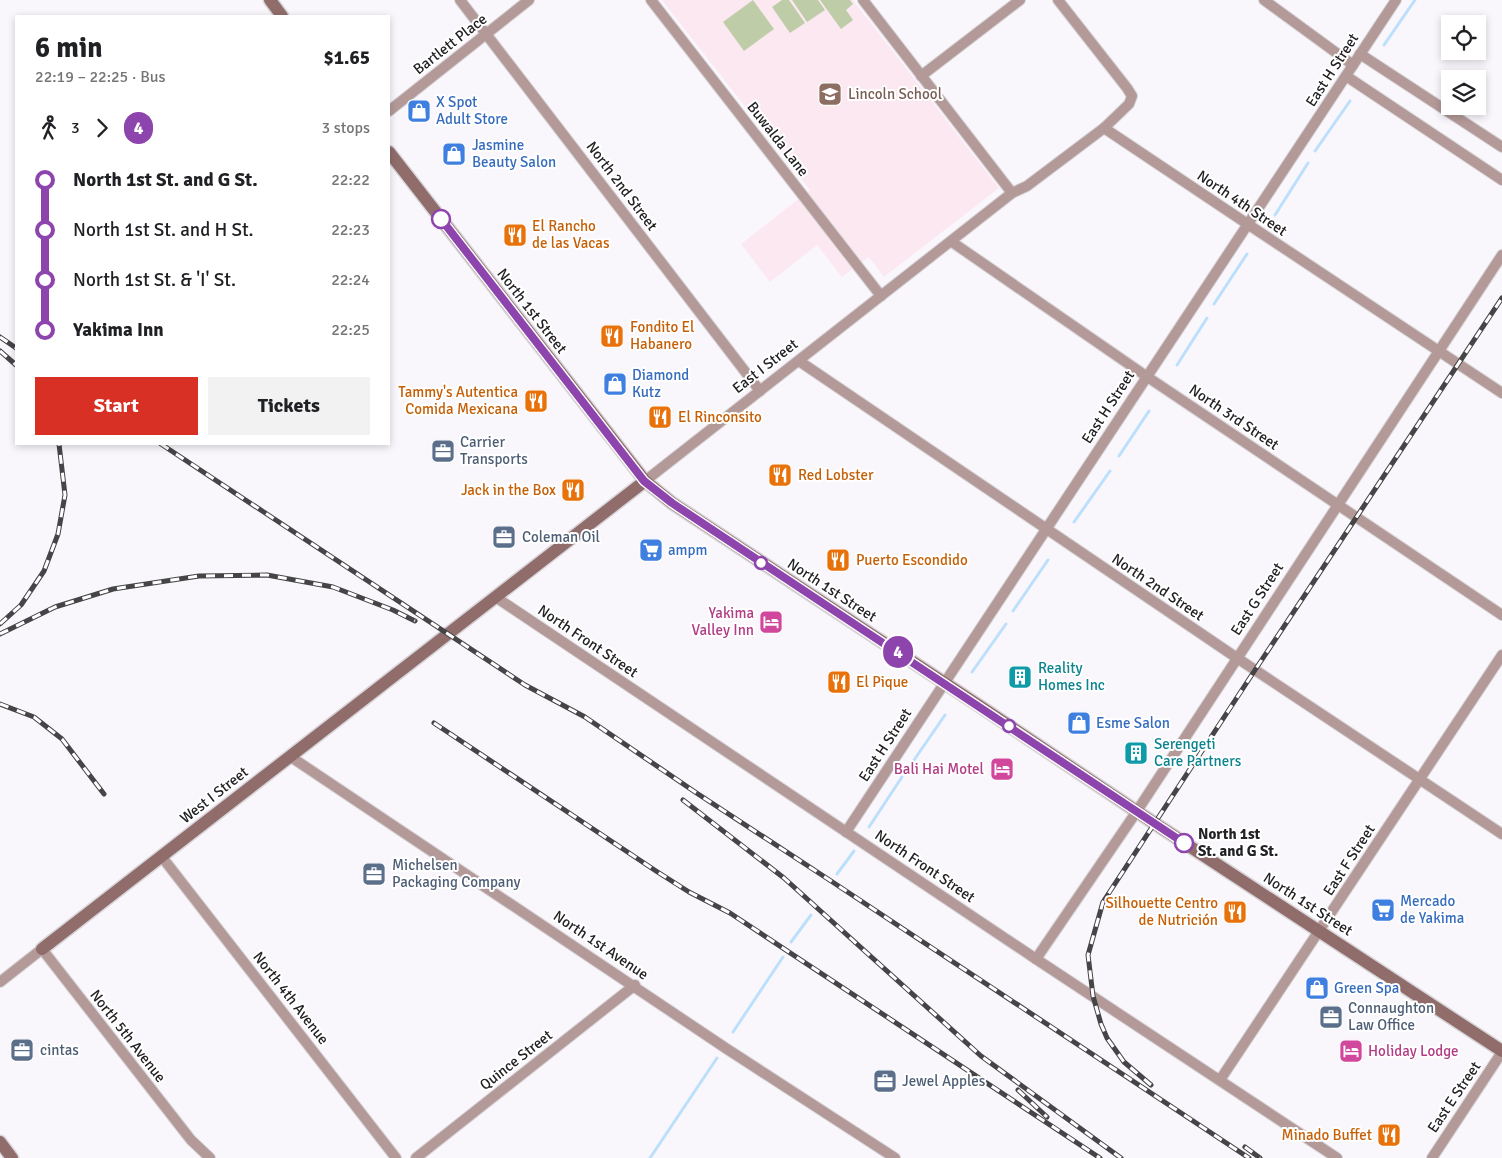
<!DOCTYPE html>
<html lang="en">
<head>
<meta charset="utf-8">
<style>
  body { margin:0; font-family:Signika,sans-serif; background:#f2f2f2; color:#202124; height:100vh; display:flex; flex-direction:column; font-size:19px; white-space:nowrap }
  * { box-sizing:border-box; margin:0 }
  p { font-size:16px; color:#757577 }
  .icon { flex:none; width:28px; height:28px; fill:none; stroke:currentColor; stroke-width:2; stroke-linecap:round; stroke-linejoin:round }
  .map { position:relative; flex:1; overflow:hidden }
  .details { position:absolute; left:15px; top:15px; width:375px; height:430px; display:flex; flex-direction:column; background:#fff; border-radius:0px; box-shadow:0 2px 8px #0003 }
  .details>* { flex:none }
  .badge { padding:0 10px; border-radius:16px; font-size:18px; line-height:32px }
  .controls { position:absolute; left:1441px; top:15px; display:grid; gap:10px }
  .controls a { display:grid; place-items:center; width:45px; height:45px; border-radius:0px; background:#fff; box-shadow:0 2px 8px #0003; font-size:25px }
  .map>.badge { position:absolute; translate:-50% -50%; box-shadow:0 0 0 2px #fff }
  .legs { display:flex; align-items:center; gap:8px; height:55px; padding:0 20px; font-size:16px }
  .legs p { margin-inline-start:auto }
  .summary { display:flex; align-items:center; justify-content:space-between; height:85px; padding:0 20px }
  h1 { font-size:28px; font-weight:800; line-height:38px }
  .action { display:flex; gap:10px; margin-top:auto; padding:10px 20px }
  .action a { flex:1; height:58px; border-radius:0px; background:#d93025; color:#fff; font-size:20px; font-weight:800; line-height:58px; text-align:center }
  .action a+a { background:#f2f2f2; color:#202124 }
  ul { padding:0 20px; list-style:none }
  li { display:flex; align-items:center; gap:18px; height:50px; font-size:19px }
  li i { display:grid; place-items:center; width:8px; height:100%; margin:0 6px; background:currentColor }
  li i::after { content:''; width:12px; height:12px; margin:-6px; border:4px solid; border-radius:50%; background:#fff }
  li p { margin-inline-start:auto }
  li:first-child i { background:linear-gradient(#0000 50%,currentColor 0) }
  li:last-child i { background:linear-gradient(currentColor 50%,#0000 0) }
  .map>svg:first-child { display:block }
  .education { fill:#fce8f0 }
  .green { fill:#becda8 }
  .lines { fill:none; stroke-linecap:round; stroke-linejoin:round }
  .stream { stroke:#bce0fb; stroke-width:3 }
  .street-casing { stroke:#d7d5d9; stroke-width:12 }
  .secondary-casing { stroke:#d7d5d9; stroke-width:15 }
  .street { stroke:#b39a98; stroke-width:10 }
  .secondary { stroke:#906d6b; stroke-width:12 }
  .rail-casing { stroke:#454446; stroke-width:5 }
  .rail { stroke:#fff; stroke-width:3; stroke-dasharray:9; stroke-linecap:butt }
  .line-1-casing { stroke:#fff; stroke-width:11 }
  .line-1 { stroke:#8e44ad; stroke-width:8 }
  .stop-1-dot { fill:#fff; stroke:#8e44ad; stroke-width:2.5 }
  .labels { text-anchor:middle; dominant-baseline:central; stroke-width:4; stroke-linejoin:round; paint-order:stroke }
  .street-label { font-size:15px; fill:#222123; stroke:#fff }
  .education-label { font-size:15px; fill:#785e54; stroke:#fff; text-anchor:start }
  .shop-label { font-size:15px; fill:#366cbe; stroke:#fff; text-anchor:start }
  .food-label { font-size:15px; fill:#c56008; stroke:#fff; text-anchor:start }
  .service-label { font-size:15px; fill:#4e5e75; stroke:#fff; text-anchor:start }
  .hotel-label { font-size:15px; fill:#b23c85; stroke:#fff; text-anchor:end }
  .culture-label { font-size:15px; fill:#0d838f; stroke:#fff; text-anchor:start }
  .stop-label { font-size:15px; font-weight:bold; fill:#222123; stroke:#fff; text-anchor:start }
</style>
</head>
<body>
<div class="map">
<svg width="1502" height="1158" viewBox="0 0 1502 1158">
  <rect width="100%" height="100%" fill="#faf7fc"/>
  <path class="education" d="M662,0H853L999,188L884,277L869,257L842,277L817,245L770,282L741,244L810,190Z"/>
  <g class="green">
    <path d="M753,0L774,29L744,51L723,22Z"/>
    <path d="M782,0H789L805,23L790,33L772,7Z"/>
    <path d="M792,0H818L825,10L807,22Z"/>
    <path d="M820,0H850L853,4L846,10L853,20L841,29Z"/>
  </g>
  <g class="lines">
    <g class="stream">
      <path d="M1384,45L1415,0"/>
      <path d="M1315,151L1350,101"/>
      <path d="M1275,215L1308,163"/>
      <path d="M1214,304L1247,254"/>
      <path d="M1177,365L1207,318"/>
      <path d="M1119,456L1149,411"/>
      <path d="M1074,522L1110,471"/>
      <path d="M1013,611L1048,560"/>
      <path d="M972,672L1006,624"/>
      <path d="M912,763L945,715"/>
      <path d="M869,827L902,777"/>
      <path d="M837,874L854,851"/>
      <path d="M791,942L811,915"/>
      <path d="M733,1032L783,957"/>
      <path d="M650,1158L717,1058"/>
    </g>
    <g class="street-casing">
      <g id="street">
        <path d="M460,0L760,391"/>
        <path d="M651,0L881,296"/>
        <path d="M863,0L1012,193"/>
        <path d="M1264,0L1353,65"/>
        <path d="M1360,54L1502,147"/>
        <path d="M921,76L1020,0"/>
        <path d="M1346,76L1502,180"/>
        <path d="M389,111L529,0"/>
        <path d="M1104,128L1252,227L1502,393"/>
        <path d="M952,242L1146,376L1502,615"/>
        <path d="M799,361L1237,658L1502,834"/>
        <path d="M645,481L1012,193L1027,186L1104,128L1129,104L1132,96L1127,88L1058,0"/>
        <path d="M497,598L1036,959L1337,1158"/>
        <path d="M291,757L727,1049L895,1158"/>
        <path d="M846,832L1396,0"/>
        <path d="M162,857L396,1158"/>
        <path d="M1036,959L1137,811L1502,255"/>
        <path d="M0,982L42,949L191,1140L210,1158"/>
        <path d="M1220,1080L1502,655"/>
        <path d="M416,1158L635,985"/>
        <path d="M1432,1158L1502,1052"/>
      </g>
    </g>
    <g class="secondary-casing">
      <g id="secondary">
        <path d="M270,0L282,16"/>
        <path d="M389,152L645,481L672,503L978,705L1154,823L1502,1051"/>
        <path d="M42,949L645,481"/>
        <path d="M0,1142L12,1158"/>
      </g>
    </g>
    <use href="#street" class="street"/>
    <use href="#secondary" class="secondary"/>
    <g class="rail-casing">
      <g id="rail">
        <path d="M0,337L16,348"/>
        <path d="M0,351L16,365"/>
        <path d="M161,444L525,685L585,717L695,792L831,881L1249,1158"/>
        <path d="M0,624L21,605L44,571L58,534L65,495L59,444"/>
        <path d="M0,634L55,607L113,589L199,576L267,575L333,587L393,610L415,621"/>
        <path d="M0,704L34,717L62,739L104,794"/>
        <path d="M434,723L656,871L689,892L730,913L1100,1158"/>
        <path d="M683,800L784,878L981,1056L1121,1158"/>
        <path d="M1151,1085L1124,1062L1107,1038L1101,1024L1093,996L1088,955L1103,902L1255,670L1502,298"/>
        <path d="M1018,1090L1047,1117"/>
        <path d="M1245,1147L1260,1158"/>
      </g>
    </g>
    <use href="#rail" class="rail"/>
  </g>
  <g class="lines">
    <g class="line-1-casing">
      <path id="line-1" d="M441,219L644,481L672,503L1184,843"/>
    </g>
    <use href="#line-1" class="line-1"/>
  </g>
  <defs>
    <g id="school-square" transform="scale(1.25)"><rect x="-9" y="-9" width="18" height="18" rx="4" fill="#8d6e63" stroke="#fff"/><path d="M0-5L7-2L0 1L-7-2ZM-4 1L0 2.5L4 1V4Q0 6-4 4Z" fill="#fff"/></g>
    <g id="shop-square" transform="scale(1.25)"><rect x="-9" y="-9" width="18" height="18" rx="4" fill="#3f7fe0" stroke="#fff"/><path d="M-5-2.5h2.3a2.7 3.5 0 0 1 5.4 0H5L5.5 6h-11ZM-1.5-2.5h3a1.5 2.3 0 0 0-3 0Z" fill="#fff"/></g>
    <g id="restaurant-square" transform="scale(1.25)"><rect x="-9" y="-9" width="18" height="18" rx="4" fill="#e8710a" stroke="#fff"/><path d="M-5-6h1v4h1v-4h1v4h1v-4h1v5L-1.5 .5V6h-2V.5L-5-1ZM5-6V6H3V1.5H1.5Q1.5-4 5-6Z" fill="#fff"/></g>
    <g id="office-square" transform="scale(1.25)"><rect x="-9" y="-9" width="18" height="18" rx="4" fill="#5c6f8a" stroke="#fff"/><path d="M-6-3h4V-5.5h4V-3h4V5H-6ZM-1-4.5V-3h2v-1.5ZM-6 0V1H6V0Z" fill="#fff"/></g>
    <g id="supermarket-square" transform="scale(1.25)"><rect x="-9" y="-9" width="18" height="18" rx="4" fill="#3f7fe0" stroke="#fff"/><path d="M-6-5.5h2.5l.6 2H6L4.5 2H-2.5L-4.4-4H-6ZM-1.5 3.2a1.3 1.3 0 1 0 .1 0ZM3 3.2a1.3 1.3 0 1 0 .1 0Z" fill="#fff"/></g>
    <g id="hotel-square" transform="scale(1.25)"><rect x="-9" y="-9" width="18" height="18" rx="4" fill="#d1479c" stroke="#fff"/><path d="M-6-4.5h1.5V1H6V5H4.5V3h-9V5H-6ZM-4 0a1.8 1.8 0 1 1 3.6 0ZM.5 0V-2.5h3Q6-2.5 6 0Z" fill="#fff"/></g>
    <g id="building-square" transform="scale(1.25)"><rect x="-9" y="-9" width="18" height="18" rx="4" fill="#0f9aa8" stroke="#fff"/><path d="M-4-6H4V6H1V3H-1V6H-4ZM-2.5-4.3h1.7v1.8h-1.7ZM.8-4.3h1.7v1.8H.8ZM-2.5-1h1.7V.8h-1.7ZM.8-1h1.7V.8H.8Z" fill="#fff"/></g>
  </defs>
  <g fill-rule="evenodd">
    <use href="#school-square" x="830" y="94"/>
    <use href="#shop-square" x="419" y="111"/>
    <use href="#shop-square" x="454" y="154"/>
    <use href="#restaurant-square" x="515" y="235"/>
    <use href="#restaurant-square" x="612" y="336"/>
    <use href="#shop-square" x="615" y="384"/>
    <use href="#restaurant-square" x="536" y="401"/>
    <use href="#restaurant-square" x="660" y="417"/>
    <use href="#office-square" x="443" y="451"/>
    <use href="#restaurant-square" x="780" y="475"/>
    <use href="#restaurant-square" x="573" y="490"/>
    <use href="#office-square" x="504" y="537"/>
    <use href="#supermarket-square" x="651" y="550"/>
    <use href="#restaurant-square" x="838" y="560"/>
    <use href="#hotel-square" x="771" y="622"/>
    <use href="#building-square" x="1020" y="677"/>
    <use href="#restaurant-square" x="839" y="682"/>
    <use href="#shop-square" x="1079" y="723"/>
    <use href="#building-square" x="1136" y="753"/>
    <use href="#hotel-square" x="1002" y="769"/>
    <use href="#office-square" x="374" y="874"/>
    <use href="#supermarket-square" x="1383" y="910"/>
    <use href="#restaurant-square" x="1235" y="912"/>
    <use href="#shop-square" x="1317" y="988"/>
    <use href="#office-square" x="1331" y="1017"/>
    <use href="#office-square" x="22" y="1050"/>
    <use href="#hotel-square" x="1351" y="1051"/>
    <use href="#office-square" x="885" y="1081"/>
    <use href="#restaurant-square" x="1389" y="1135"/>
  </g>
  <g class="stop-1-dot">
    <circle cx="441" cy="219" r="9"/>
    <circle cx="761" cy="563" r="6"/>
    <circle cx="1009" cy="726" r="6"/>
    <circle cx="1184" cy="843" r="9"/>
  </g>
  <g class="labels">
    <g class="street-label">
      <text transform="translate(450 44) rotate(-38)">Bartlett Place</text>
      <text transform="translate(1332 70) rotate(-57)">East H Street</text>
      <text transform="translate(778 139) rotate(52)">Buwalda Lane</text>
      <text transform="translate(622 186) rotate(53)">North 2nd Street</text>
      <text transform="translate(1242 203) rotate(34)">North 4th Street</text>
      <text transform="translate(532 311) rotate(52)">North 1st Street</text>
      <text transform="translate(765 366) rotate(-38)">East I Street</text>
      <text transform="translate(1108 407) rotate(-57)">East H Street</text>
      <text transform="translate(1234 417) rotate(34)">North 3rd Street</text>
      <text transform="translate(1158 587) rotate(34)">North 2nd Street</text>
      <text transform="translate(832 590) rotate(33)">North 1st Street</text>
      <text transform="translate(1257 599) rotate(-57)">East G Street</text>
      <text transform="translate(588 641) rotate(34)">North Front Street</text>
      <text transform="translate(885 745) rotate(-57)">East H Street</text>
      <text transform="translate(214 795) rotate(-38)">West I Street</text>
      <text transform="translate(1349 860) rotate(-57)">East F Street</text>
      <text transform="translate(925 866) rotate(34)">North Front Street</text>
      <text transform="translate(1308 904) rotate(33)">North 1st Street</text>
      <text transform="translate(601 945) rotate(34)">North 1st Avenue</text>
      <text transform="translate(291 998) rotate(52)">North 4th Avenue</text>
      <text transform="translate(128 1036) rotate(52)">North 5th Avenue</text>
      <text transform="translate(516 1060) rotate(-38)">Quince Street</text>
      <text transform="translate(1454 1097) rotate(-56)">East E Street</text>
    </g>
    <g class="education-label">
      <text x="848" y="94">Lincoln School</text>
    </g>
    <g class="shop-label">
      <text x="436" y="102">X Spot<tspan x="436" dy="17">Adult Store</tspan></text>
      <text x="472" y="145">Jasmine<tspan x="472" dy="17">Beauty Salon</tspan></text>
      <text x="632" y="375">Diamond<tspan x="632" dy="17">Kutz</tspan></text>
      <text x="668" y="550">ampm</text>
      <text x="1096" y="723">Esme Salon</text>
      <text x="1400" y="901">Mercado<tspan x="1400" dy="17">de Yakima</tspan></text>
      <text x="1334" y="988">Green Spa</text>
    </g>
    <g class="food-label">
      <text x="532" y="226">El Rancho<tspan x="532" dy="17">de las Vacas</tspan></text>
      <text x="630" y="327">Fondito El<tspan x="630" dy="17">Habanero</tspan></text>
      <text x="518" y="392" text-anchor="end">Tammy's Autentica<tspan x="518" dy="17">Comida Mexicana</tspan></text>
      <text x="678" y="417">El Rinconsito</text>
      <text x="798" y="475">Red Lobster</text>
      <text x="556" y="490" text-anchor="end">Jack in the Box</text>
      <text x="856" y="560">Puerto Escondido</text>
      <text x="856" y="682">El Pique</text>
      <text x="1218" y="903" text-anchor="end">Silhouette Centro<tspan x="1218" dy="17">de Nutrición</tspan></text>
      <text x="1372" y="1135" text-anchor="end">Minado Buffet</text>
    </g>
    <g class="service-label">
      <text x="460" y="442">Carrier<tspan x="460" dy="17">Transports</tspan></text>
      <text x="522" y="537">Coleman Oil</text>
      <text x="392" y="865">Michelsen<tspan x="392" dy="17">Packaging Company</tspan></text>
      <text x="1348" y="1008">Connaughton<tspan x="1348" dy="17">Law Office</tspan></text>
      <text x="40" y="1050">cintas</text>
      <text x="902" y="1081">Jewel Apples</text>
    </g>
    <g class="hotel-label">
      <text x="754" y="613">Yakima<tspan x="754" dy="17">Valley Inn</tspan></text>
      <text x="984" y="769">Bali Hai Motel</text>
      <text x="1368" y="1051" text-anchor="start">Holiday Lodge</text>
    </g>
    <g class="culture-label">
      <text x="1038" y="668">Reality<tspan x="1038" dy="17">Homes Inc</tspan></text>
      <text x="1154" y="744">Serengeti<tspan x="1154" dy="17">Care Partners</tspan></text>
    </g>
    <g class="stop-label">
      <text x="1198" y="834">North 1st<tspan x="1198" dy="17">St. and G St.</tspan></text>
    </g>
  </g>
</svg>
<div class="controls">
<a><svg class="icon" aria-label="locate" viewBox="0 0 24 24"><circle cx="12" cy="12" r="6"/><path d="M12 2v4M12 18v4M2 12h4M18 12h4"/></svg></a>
<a><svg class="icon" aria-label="layers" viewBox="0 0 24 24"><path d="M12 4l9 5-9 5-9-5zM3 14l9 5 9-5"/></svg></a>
</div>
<b class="badge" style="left:898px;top:652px;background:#8e44ad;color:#fff">4</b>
<section class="details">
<div class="summary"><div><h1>6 min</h1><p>22:19 – 22:25 · Bus</p></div><b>$1.65</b></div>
<div class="legs"><svg class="icon" aria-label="walk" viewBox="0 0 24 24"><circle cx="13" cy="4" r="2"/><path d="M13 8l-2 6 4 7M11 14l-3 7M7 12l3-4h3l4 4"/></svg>3<svg class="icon" aria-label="forward" viewBox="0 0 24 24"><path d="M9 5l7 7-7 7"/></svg><b class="badge" style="background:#8e44ad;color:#fff">4</b><p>3 stops</p></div>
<ul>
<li><i style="color:#8e44ad"></i><b>North 1st St. and G St.</b><p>22:22</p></li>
<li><i style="color:#8e44ad"></i><span>North 1st St. and H St.</span><p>22:23</p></li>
<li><i style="color:#8e44ad"></i><span>North 1st St. &amp; 'I' St.</span><p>22:24</p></li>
<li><i style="color:#8e44ad"></i><b>Yakima Inn</b><p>22:25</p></li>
</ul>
<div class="action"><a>Start</a><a>Tickets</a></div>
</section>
</div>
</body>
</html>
